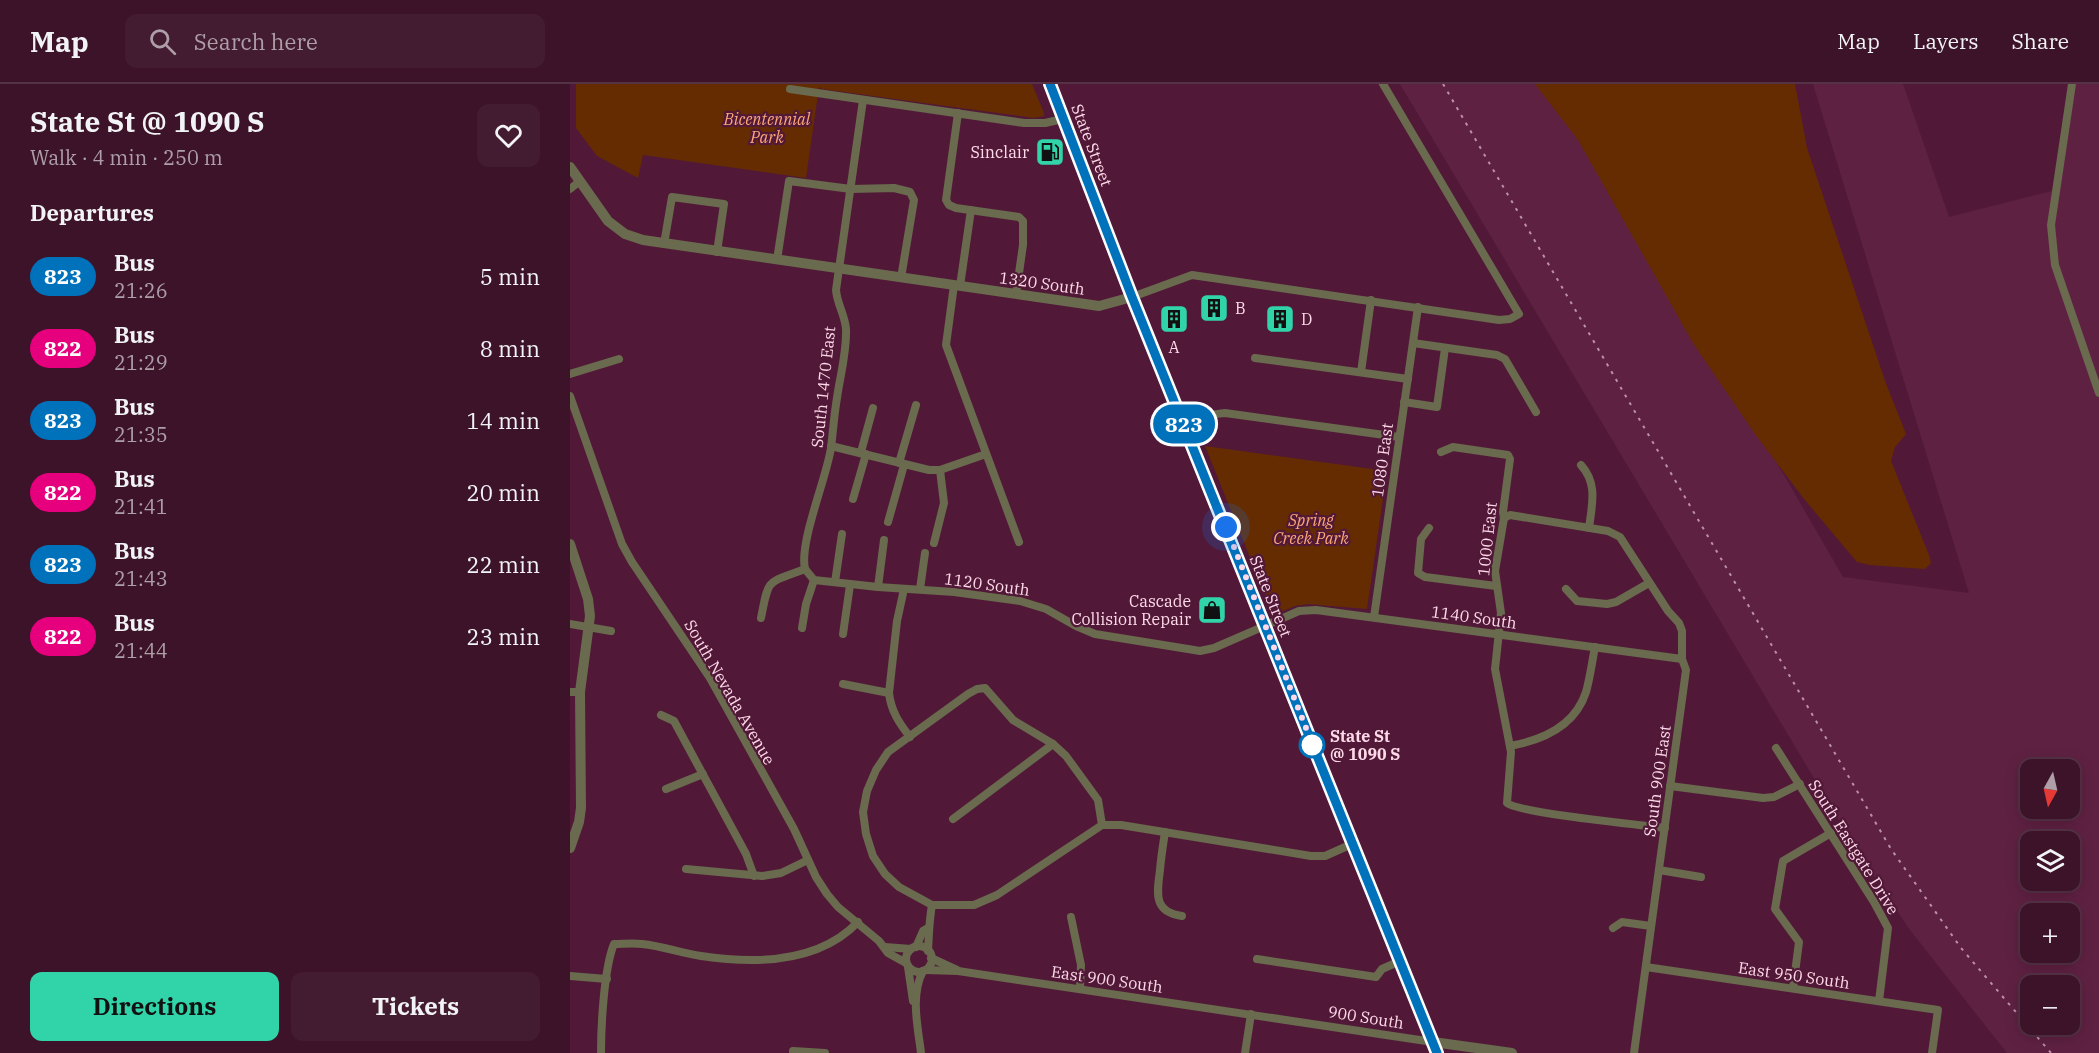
<!DOCTYPE html>
<html lang="en">
<head>
<meta charset="utf-8">
<style>
  body { margin:0; font-family:"IBM Plex Serif",serif; background:#441c31; color:#f1f3f6; height:100vh; display:flex; flex-direction:column; font-size:22px; white-space:nowrap }
  * { box-sizing:border-box; margin:0 }
  p { font-size:20px; color:#ad9ea8 }
  .icon { flex:none; width:33px; height:33px; fill:none; stroke:currentColor; stroke-width:2; stroke-linecap:round; stroke-linejoin:round }
  .map { position:relative; flex:1; overflow:hidden }
  .side { display:flex; flex-direction:column; background:#3d1329; width:570px }
  .side>* { flex:none }
  .badge { padding:0 12px; border-radius:20px; font-size:21px; line-height:39px }
  .needle { width:39px; rotate:188deg }
  .controls { position:absolute; left:1450px; top:675px; display:grid; gap:12px }
  .controls a { display:grid; place-items:center; width:60px; height:60px; border-radius:12px; background:#3d1329; box-shadow:0 3px 15px #0003,0 0 0 2px #563246; font-size:30px }
  .you { position:absolute; width:30px; height:30px; margin:-15px; border:4px solid #fff; border-radius:50%; background:#1a73e8; box-shadow:0 0 0 9px #1a73e833 }
  .map>.badge { position:absolute; translate:-50% -50%; box-shadow:0 0 0 3px #fff }
  h2 { padding:0 30px; font-size:22px; line-height:54px }
  .round { display:grid; place-items:center; flex:none; width:63px; height:63px; border-radius:12px; background:#441c31 }
  .overview { display:flex; align-items:center; justify-content:space-between; height:102px; padding:0 30px }
  h1 { font-size:28px; font-weight:700; line-height:45px }
  .action { display:flex; gap:12px; margin-top:auto; padding:12px 30px }
  .action a { flex:1; height:69px; border-radius:12px; background:#31d4a9; color:#111; font-size:24px; font-weight:700; line-height:69px; text-align:center }
  .action a+a { background:#441c31; color:#f1f3f6 }
  ul { padding:0; list-style:none }
  li { display:flex; align-items:center; gap:18px; height:72px; padding:0 30px }
  li div { flex:1 }
  li b { display:block; font-size:22px }
  li em { font-style:normal }
  li .badge { min-width:66px; font-weight:700; text-align:center }
  header { display:flex; align-items:center; gap:36px; box-sizing:border-box; height:84px; padding:0 30px; background:#3d1329; border-bottom:2px solid #563246 }
  header strong { font-size:28px }
  nav { display:flex; gap:33px; margin-inline-start:auto; font-size:21px }
  .search { width:420px; height:54px; background:#441c31; display:flex; align-items:center; gap:15px; box-sizing:border-box; padding:0 21px; border-radius:12px; color:#ad9ea8; font-size:22px }
  main { display:flex; flex:1; min-height:0 }
  .map>svg:first-child { display:block }
  .built { fill:#5f2142; fill-rule:evenodd }
  .green { fill:#662c01 }
  .lines { fill:none; stroke-linecap:round; stroke-linejoin:round }
  .minor { stroke:#696a4e; stroke-width:8 }
  .tertiary { stroke:#696a4e; stroke-width:10 }
  .primary { stroke:#a0a168; stroke-width:12 }
  .rail { stroke:#bc90a6; stroke-width:2; stroke-dasharray:3 6; stroke-linecap:butt }
  .line-casing { stroke:#fff; stroke-width:14 }
  .line { stroke:#0072bc; stroke-width:9 }
  .walk { stroke:#fed9e9; stroke-width:6; stroke-dasharray:0 10.8 }
  .stop-dot { fill:#fff; stroke:#0072bc; stroke-width:3 }
  .labels { text-anchor:middle; dominant-baseline:central; stroke-width:4.5; stroke-linejoin:round; paint-order:stroke }
  .park-label { font-size:16px; font-style:italic; fill:#fba778; stroke:#511937 }
  .street-label { font-size:16px; fill:#fed9e9; stroke:#511937 }
  .poi-label { font-size:16px; fill:#fed9e9; stroke:#511937; text-anchor:end }
  .stop-label { font-size:16px; font-weight:bold; fill:#fed9e9; stroke:#511937; text-anchor:start }
</style>
</head>
<body>
<header>
<strong>Map</strong>
<div class="search"><svg class="icon" aria-label="search" viewBox="0 0 24 24"><circle cx="10" cy="10" r="6"/><path d="M15 15l6 6"/></svg>Search here</div>
<nav><a>Map</a><a>Layers</a><a>Share</a></nav>
</header>
<main>
<section class="side">
<div class="overview"><div><h1>State St @ 1090 S</h1><p>Walk · 4 min · 250 m</p></div><a class="round"><svg class="icon" aria-label="heart" viewBox="0 0 24 24"><path d="M12 20l-8-8c-3-5 5-10 8-4 3-6 11-1 8 4z"/></svg></a></div>
<h2>Departures</h2>
<ul>
<li><span class="badge" style="background:#0072bc;color:#fff">823</span><div><b>Bus</b><p>21:26</p></div><em>5 min</em></li>
<li><span class="badge" style="background:#e6007e;color:#fff">822</span><div><b>Bus</b><p>21:29</p></div><em>8 min</em></li>
<li><span class="badge" style="background:#0072bc;color:#fff">823</span><div><b>Bus</b><p>21:35</p></div><em>14 min</em></li>
<li><span class="badge" style="background:#e6007e;color:#fff">822</span><div><b>Bus</b><p>21:41</p></div><em>20 min</em></li>
<li><span class="badge" style="background:#0072bc;color:#fff">823</span><div><b>Bus</b><p>21:43</p></div><em>22 min</em></li>
<li><span class="badge" style="background:#e6007e;color:#fff">822</span><div><b>Bus</b><p>21:44</p></div><em>23 min</em></li>
</ul>
<div class="action"><a>Directions</a><a>Tickets</a></div>
</section>
<div class="map">
<svg width="1529" height="969" viewBox="0 0 1529 969">
  <rect width="100%" height="100%" fill="#511937"/>
  <path class="built" d="M830,0H975L1018,53L1273,493L1399,509L1243,0H1333L1379,133L1486,106L1502,0H1529V969H1437L1340,846L1288,768ZM1461,686H1500V724H1461ZM1461,758H1500V796H1461ZM1461,830H1500V868H1461ZM1461,902H1500V940H1461Z"/>
  <g class="green">
    <path d="M6,0H462L474,29V32L464,34L252,5L249,3L236,94L73,71L68,94L27,72L6,44Z"/>
    <path d="M965,0H1225L1237,64L1315,297L1336,350L1325,363L1321,377L1359,471L1361,479L1355,485L1300,481L1287,478L1234,415L1185,350L1123,259L1008,56Z"/>
    <path d="M635,362L817,387L797,525L738,520L725,522L706,530L702,528Z"/>
  </g>
  <g class="lines">
    <g class="minor">
      <path d="M1502,0L1481,141L1485,181L1529,309"/>
      <path d="M220,5L454,39H475L493,35"/>
      <path d="M388,29L376,116L379,121L386,124L449,133L453,137V161L446,210"/>
      <path d="M0,105L10,97"/>
      <path d="M94,160L102,113L154,120L147,168"/>
      <path d="M207,176L219,97L281,105L324,104L340,108L344,116L331,194"/>
      <path d="M384,201L376,261L449,458"/>
      <path d="M390,202L401,126"/>
      <path d="M562,213L622,191L929,236L940,235L949,230L813,0"/>
      <path d="M843,259L927,271L935,275L966,328"/>
      <path d="M685,274L838,295"/>
      <path d="M791,288L801,216"/>
      <path d="M0,290L49,275"/>
      <path d="M0,312L52,460L62,478L140,594L224,745L246,793L257,810L268,823L309,857L318,869L336,879"/>
      <path d="M834,318L867,323L875,264"/>
      <path d="M616,346C628,336 639,330 655,329L829,353"/>
      <path d="M261,362L359,386H370L416,370"/>
      <path d="M291,368L303,324"/>
      <path d="M871,368L883,363L938,371L940,375L933,428L934,434L925,487L931,529L925,585L941,668L937,719C949,729 1071,741 1095,744"/>
      <path d="M329,379L346,321"/>
      <path d="M1011,381C1028,400 1022,420 1019,444"/>
      <path d="M283,415L296,370"/>
      <path d="M934,434L940,431L1038,447L1050,453L1098,527L1109,539L1112,547V575L1116,586L1064,969"/>
      <path d="M318,438L334,381"/>
      <path d="M859,444L851,455L848,489L855,493L926,502"/>
      <path d="M364,459L374,419L370,386"/>
      <path d="M235,485L244,496L308,503L384,508L450,517L476,525L506,542L525,550L618,565L630,567L644,564L729,527L746,526L1112,575"/>
      <path d="M235,485C229,458 256,396 261,364C263,348 264,331 267,314C270,292 277,268 276,245C275,231 267,220 266,206L293,16"/>
      <path d="M265,498L272,450"/>
      <path d="M308,503L314,456"/>
      <path d="M334,505L327,537L319,609C321,627 329,639 340,653"/>
      <path d="M350,505L355,469"/>
      <path d="M996,505L1007,517L1037,520L1046,518L1079,499"/>
      <path d="M804,533L848,223"/>
      <path d="M191,534C199,493 196,500 235,485"/>
      <path d="M0,540L41,547"/>
      <path d="M232,544L236,520L244,496"/>
      <path d="M273,550L280,501"/>
      <path d="M273,600L319,609"/>
      <path d="M0,608H10"/>
      <path d="M91,631L104,637L176,770L184,792"/>
      <path d="M940,662C973,656 1005,642 1016,608C1020,594 1022,578 1025,563"/>
      <path d="M1206,664L1304,818L1318,844L1309,917"/>
      <path d="M1100,702L1193,714L1204,713L1230,700"/>
      <path d="M96,705L133,690"/>
      <path d="M383,735L483,660"/>
      <path d="M532,741L528,716L496,672L483,660L443,636L415,604L407,605L398,610L318,668L306,686L297,707L293,728L296,750L303,772L315,790L329,803L362,821H404L427,811L532,741H551L741,772H755L782,760"/>
      <path d="M595,748C593,761 591,773 590,786C587,809 583,828 612,832"/>
      <path d="M116,785L192,792L211,789L238,776"/>
      <path d="M1089,786L1131,793"/>
      <path d="M501,833L511,881L510,905"/>
      <path d="M1043,844L1052,838L1081,842"/>
      <circle cx="349" cy="875" r="13"/>
      <path d="M315,863L341,865"/>
      <path d="M346,863L353,847L358,844"/>
      <path d="M358,867C359,851 359,837 362,821"/>
      <path d="M361,874L387,886"/>
      <path d="M687,875L806,893L812,885L830,877"/>
      <path d="M338,883L343,917"/>
      <path d="M1076,883L1368,926L1362,969"/>
      <path d="M356,886L388,887L863,958"/>
      <path d="M0,892L37,895"/>
      <path d="M1223,904L1229,858L1205,825L1213,777L1261,749"/>
      <path d="M223,967L255,969"/>
      <path d="M31,969C31,942 34,884 44,860C53,860 63,859 72,860C92,862 111,869 131,872C184,880 248,880 288,838"/>
      <path d="M351,969C348,943 340,912 353,887"/>
      <path d="M675,969L681,930"/>
    </g>
    <g class="tertiary">
      <path d="M0,83L38,137L55,150L73,156L529,222L562,213"/>
      <path d="M0,460L18,515L20,532L10,608L11,724L9,738L0,764"/>
      <path d="M863,958L942,969"/>
    </g>
    <path class="primary" d="M480,0L562,213L867,969"/>
    <path class="rail" d="M873,0L1321,765L1391,864L1481,969"/>
  </g>
  <g class="lines">
    <g class="line-casing">
      <path id="line" d="M480,0L562,213L867,969"/>
    </g>
    <use href="#line" class="line"/>
    <path class="walk" d="M656,443L746,669L742,661"/>
  </g>
  <defs>
    <g id="fuel-square" transform="scale(1.5)"><rect x="-9" y="-9" width="18" height="18" rx="4" fill="#31d4a9" stroke="#511937"/><path d="M-5.5-6h7V0h2V4h1.3V-2.5L3-4.5l.8-.8L6-3V5H2.5V1h-1V6h-7ZM-4.2-4.7v3.2H.2V-4.7Z" fill="#111"/></g>
    <g id="building-square" transform="scale(1.5)"><rect x="-9" y="-9" width="18" height="18" rx="4" fill="#31d4a9" stroke="#511937"/><path d="M-4-6H4V6H1V3H-1V6H-4ZM-2.5-4.3h1.7v1.8h-1.7ZM.8-4.3h1.7v1.8H.8ZM-2.5-1h1.7V.8h-1.7ZM.8-1h1.7V.8H.8Z" fill="#111"/></g>
    <g id="shop-square" transform="scale(1.5)"><rect x="-9" y="-9" width="18" height="18" rx="4" fill="#31d4a9" stroke="#511937"/><path d="M-5-2.5h2.3a2.7 3.5 0 0 1 5.4 0H5L5.5 6h-11ZM-1.5-2.5h3a1.5 2.3 0 0 0-3 0Z" fill="#111"/></g>
  </defs>
  <g fill-rule="evenodd">
    <use href="#fuel-square" x="480" y="68"/>
    <use href="#building-square" x="644" y="224"/>
    <use href="#building-square" x="604" y="235"/>
    <use href="#building-square" x="710" y="235"/>
    <use href="#shop-square" x="642" y="526"/>
  </g>
  <circle class="stop-dot" cx="742" cy="661" r="12"/>
  <g class="labels">
    <g class="park-label">
      <text x="197" y="35">Bicentennial<tspan x="197" dy="18">Park</tspan></text>
      <text x="741" y="436">Spring<tspan x="741" dy="18">Creek Park</tspan></text>
    </g>
    <g class="street-label">
      <text transform="translate(522 61) rotate(69)">State Street</text>
      <text transform="translate(472 199) rotate(8)">1320 South</text>
      <text transform="translate(253 303) rotate(-84)">South 1470 East</text>
      <text transform="translate(812 376) rotate(-82)">1080 East</text>
      <text transform="translate(917 455) rotate(-84)">1000 East</text>
      <text transform="translate(417 500) rotate(8)">1120 South</text>
      <text transform="translate(701 512) rotate(68)">State Street</text>
      <text transform="translate(904 533) rotate(8)">1140 South</text>
      <text transform="translate(160 608) rotate(60)">South Nevada Avenue</text>
      <text transform="translate(1087 697) rotate(-82)">South 900 East</text>
      <text transform="translate(1284 763) rotate(58)">South Eastgate Drive</text>
      <text transform="translate(1224 891) rotate(8)">East 950 South</text>
      <text transform="translate(537 895) rotate(8)">East 900 South</text>
      <text transform="translate(796 933) rotate(9)">900 South</text>
    </g>
    <g class="poi-label">
      <text x="459" y="68">Sinclair</text>
      <text x="665" y="224" text-anchor="start">B</text>
      <text x="731" y="235" text-anchor="start">D</text>
      <text x="604" y="263" text-anchor="middle">A</text>
      <text x="621" y="517">Cascade<tspan x="621" dy="18">Collision Repair</tspan></text>
    </g>
    <g class="stop-label">
      <text x="760" y="652">State St<tspan x="760" dy="18">@ 1090 S</tspan></text>
    </g>
  </g>
</svg>
<div class="controls">
<a><svg class="needle" viewBox="-14 -14 28 28"><path d="M0-13l5 13h-10z" fill="#e53935"/><path d="M0 13l5-13h-10z" fill="#ad9ea8"/></svg></a>
<a><svg class="icon" aria-label="layers" viewBox="0 0 24 24"><path d="M12 4l9 5-9 5-9-5zM3 14l9 5 9-5"/></svg></a>
<a>+</a>
<a>−</a>
</div>
<div class="you" style="left:656px;top:443px"></div>
<b class="badge" style="left:614px;top:340px;background:#0072bc;color:#fff">823</b>
</div>
</main>
</body>
</html>
